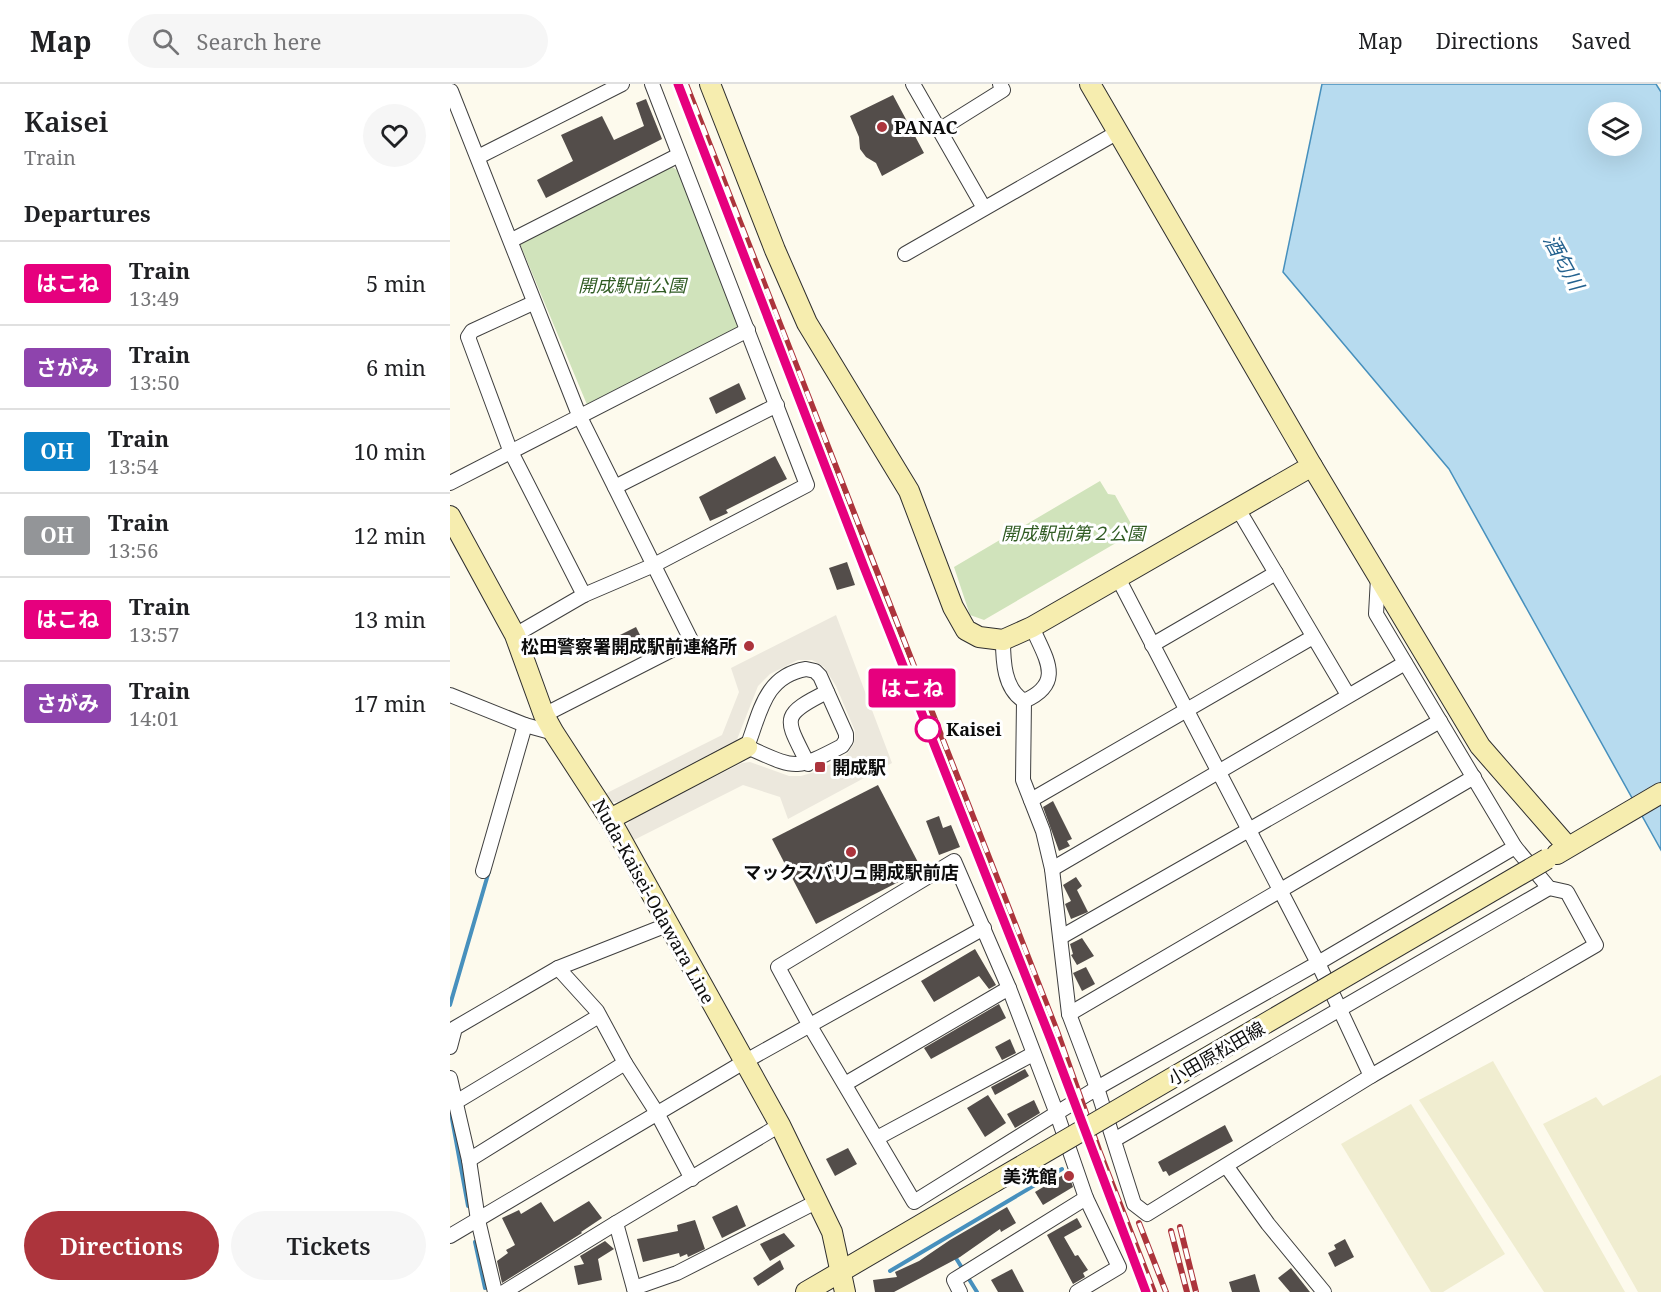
<!DOCTYPE html>
<html lang="en">
<head>
<meta charset="utf-8">
<style>
  body { margin:0; font-family:"Noto Serif","Noto Sans JP",serif; background:#f6f6f6; color:#202124; height:100vh; display:flex; flex-direction:column; font-size:22px; white-space:nowrap }
  * { box-sizing:border-box; margin:0 }
  p { font-size:20px; color:#757577 }
  .icon { flex:none; width:33px; height:33px; fill:none; stroke:currentColor; stroke-width:2; stroke-linecap:round; stroke-linejoin:round }
  .map { position:relative; flex:1; overflow:hidden }
  .sheet { display:flex; flex-direction:column; background:#fff; width:450px }
  .sheet>* { flex:none }
  .badge { padding:0 12px; border-radius:4px; font-size:21px; line-height:39px }
  .controls { position:absolute; left:1138px; top:18px; display:grid; gap:12px }
  .controls a { display:grid; place-items:center; width:54px; height:54px; border-radius:50%; background:#fff; box-shadow:0 6px 24px #0002; font-size:30px }
  .map>.badge { position:absolute; translate:-50% -50%; box-shadow:0 0 0 3px #fff }
  h2 { padding:0 24px; font-size:22px; line-height:54px }
  .round { display:grid; place-items:center; flex:none; width:63px; height:63px; border-radius:32px; background:#f6f6f6 }
  .headline { display:flex; align-items:center; justify-content:space-between; height:102px; padding:0 24px }
  h1 { font-size:28px; font-weight:600; line-height:45px }
  .button { display:flex; gap:12px; margin-top:auto; padding:12px 24px }
  .button a { flex:1; height:69px; border-radius:36px; background:#ac343c; color:#fff; font-size:24px; font-weight:600; line-height:69px; text-align:center }
  .button a+a { background:#f6f6f6; color:#202124 }
  ul { padding:0; list-style:none }
  li { display:flex; align-items:center; gap:18px; height:84px; padding:0 24px; border-top:2px solid #e0e0e0 }
  li div { flex:1 }
  li b { display:block; font-size:22px }
  li em { font-style:normal }
  li .badge { min-width:66px; font-weight:700; text-align:center }
  header { display:flex; align-items:center; gap:36px; box-sizing:border-box; height:84px; padding:0 30px; background:#fff; border-bottom:2px solid #e0e0e0 }
  header strong { font-size:28px }
  nav { display:flex; gap:33px; margin-inline-start:auto; font-size:21px }
  .search { width:420px; height:54px; background:#f6f6f6; display:flex; align-items:center; gap:15px; box-sizing:border-box; padding:0 21px; border-radius:33px; color:#757577; font-size:22px }
  main { display:flex; flex:1; min-height:0 }
  .map>svg:first-child { display:block }
  .farmland { fill:#f0edd0 }
  .green { fill:#d0e3bb }
  .plaza { fill:#ece8dd }
  .water { fill:#b7dbef; stroke:#4790bd; stroke-width:1.5; fill-rule:evenodd }
  .lines { fill:none; stroke-linecap:round; stroke-linejoin:round }
  .stream { stroke:#4790bd; stroke-width:4 }
  .building { fill:#534d4a }
  .street-casing { stroke:#3f3f3f; stroke-width:16 }
  .secondary-casing { stroke:#2e2e2e; stroke-width:22 }
  .street { stroke:#fff; stroke-width:14 }
  .secondary { stroke:#f6edaf; stroke-width:20 }
  .rail-casing { stroke:#ac343c; stroke-width:6 }
  .rail { stroke:#fff; stroke-width:4; stroke-dasharray:11; stroke-linecap:butt }
  .secondary-bridge-casing { stroke:#2e2e2e; stroke-width:22; stroke-linecap:butt }
  .secondary-bridge { stroke:#f6edaf; stroke-width:20 }
  .line-casing { stroke:#fff; stroke-width:14 }
  .line { stroke:#e6007e; stroke-width:9 }
  .poi-dot { fill:#ac343c; stroke:#fff; stroke-width:2 }
  .stop-dot { fill:#fff; stroke:#e6007e; stroke-width:3 }
  .labels { text-anchor:middle; dominant-baseline:central; stroke-width:6; stroke-linejoin:round; paint-order:stroke }
  .poi-label { font-size:18px; font-weight:bold; fill:#0c0c0c; stroke:#fff; text-anchor:start }
  .park-label { font-size:18px; font-style:italic; fill:#315c24; stroke:#fff }
  .stop-label { font-size:18px; font-weight:bold; fill:#0c0c0c; stroke:#fff; text-anchor:start }
  .street-label { font-size:18px; fill:#0c0c0c; stroke:#fff }
  .water-label { font-size:20px; font-style:italic; fill:#24628f; stroke:#fff }
</style>
</head>
<body>
<header>
<strong>Map</strong>
<div class="search"><svg class="icon" aria-label="search" viewBox="0 0 24 24"><circle cx="10" cy="10" r="6"/><path d="M15 15l6 6"/></svg>Search here</div>
<nav><a>Map</a><a>Directions</a><a>Saved</a></nav>
</header>
<main>
<section class="sheet">
<div class="headline"><div><h1>Kaisei</h1><p>Train</p></div><a class="round"><svg class="icon" aria-label="heart" viewBox="0 0 24 24"><path d="M12 20l-8-8c-3-5 5-10 8-4 3-6 11-1 8 4z"/></svg></a></div>
<h2>Departures</h2>
<ul>
<li><span class="badge" style="background:#e6007e;color:#fff">はこね</span><div><b>Train</b><p>13:49</p></div><em>5 min</em></li>
<li><span class="badge" style="background:#8e44ad;color:#fff">さがみ</span><div><b>Train</b><p>13:50</p></div><em>6 min</em></li>
<li><span class="badge" style="background:#0d82c7;color:#fff">OH</span><div><b>Train</b><p>13:54</p></div><em>10 min</em></li>
<li><span class="badge" style="background:#939598;color:#fff">OH</span><div><b>Train</b><p>13:56</p></div><em>12 min</em></li>
<li><span class="badge" style="background:#e6007e;color:#fff">はこね</span><div><b>Train</b><p>13:57</p></div><em>13 min</em></li>
<li><span class="badge" style="background:#8e44ad;color:#fff">さがみ</span><div><b>Train</b><p>14:01</p></div><em>17 min</em></li>
</ul>
<div class="button"><a>Directions</a><a>Tickets</a></div>
</section>
<div class="map">
<svg width="1211" height="1208" viewBox="0 0 1211 1208">
  <rect width="100%" height="100%" fill="#fdfaed"/>
  <g class="farmland">
    <path d="M1043,977L1175,1208H1094L969,1016Z"/>
    <path d="M1211,991V1208H1188L1093,1040L1146,1013L1153,1022Z"/>
    <path d="M961,1020L1055,1170L993,1208H981L891,1060Z"/>
  </g>
  <g class="green">
    <path d="M221,82L231,89L294,242L138,323L70,160Z"/>
    <path d="M650,397L658,410L665,411L684,445L683,449L534,536L520,531L504,483Z"/>
  </g>
  <path class="plaza" d="M386,531L442,679L338,735L330,713L293,701L180,758L177,752V741L184,733L292,679L300,678L339,692H351L368,687L396,671L404,660L405,647L386,602L374,583L362,576H348L320,590L308,602L286,658L168,718H162L153,711L272,651L289,608L281,584Z"/>
  <path class="water" d="M872,0H1206L1211,8V766L999,385L833,188ZM1149,28H1182V62H1149Z"/>
  <g class="lines">
    <g class="stream">
      <path d="M0,921L39,787"/>
      <path d="M0,1024L18,1122"/>
      <path d="M25,1158L35,1204"/>
      <path d="M504,1171L527,1208"/>
      <path d="M440,1187L612,1085"/>
    </g>
  </g>
  <g class="building">
    <path d="M443,11L474,69L432,92L426,79L416,73L410,65L409,53L400,32Z"/>
    <path d="M196,15L212,55L96,114L87,96L123,77L111,51L152,32L164,56L194,42L186,19Z"/>
    <path d="M289,299L296,315L266,330L259,314Z"/>
    <path d="M325,372L337,395L276,426L278,429L260,437L249,413Z"/>
    <path d="M397,478L405,501L387,506L379,484Z"/>
    <path d="M186,543L196,563L179,571L170,551Z"/>
    <path d="M428,701L472,786L366,840L322,755Z"/>
    <path d="M603,717L622,755L617,757L620,762L609,767L593,723Z"/>
    <path d="M489,732L493,744L501,741L510,763L489,771L476,737Z"/>
    <path d="M626,793L632,802L627,806L638,828L621,835L615,820L621,817L613,801Z"/>
    <path d="M632,854L644,872L627,881L621,871L623,870L620,860Z"/>
    <path d="M525,865L546,901L539,905L529,892L484,918L471,897Z"/>
    <path d="M636,883L645,900L632,907L623,889Z"/>
    <path d="M549,920L556,934L481,975L474,964Z"/>
    <path d="M560,955L566,969L552,976L545,963Z"/>
    <path d="M575,985L579,992L545,1011L541,1003Z"/>
    <path d="M538,1011L556,1039L535,1053L517,1024Z"/>
    <path d="M584,1016L590,1029L565,1044L557,1030Z"/>
    <path d="M775,1041L783,1057L719,1092L716,1087L713,1088L708,1078Z"/>
    <path d="M398,1064L407,1080L385,1092L376,1075Z"/>
    <path d="M618,1088L623,1103L593,1121L585,1108Z"/>
    <path d="M139,1117L152,1134L131,1148L132,1149L52,1199L47,1177L58,1169L56,1166L65,1161L52,1134L69,1126L71,1130L91,1118L104,1138Z"/>
    <path d="M287,1121L296,1142L272,1154L262,1133Z"/>
    <path d="M557,1123L566,1139L551,1148L550,1145L510,1173L444,1208H425L423,1196L447,1193L445,1188L469,1177L500,1156Z"/>
    <path d="M627,1134L632,1143L614,1153L625,1172L628,1171L638,1186L633,1189L635,1193L623,1200L597,1151Z"/>
    <path d="M245,1136L255,1165L238,1173L237,1170L230,1173L229,1169L193,1178L187,1155L228,1147L227,1141Z"/>
    <path d="M334,1149L345,1162L320,1177L310,1160Z"/>
    <path d="M895,1155L904,1173L885,1183L878,1169L886,1165L884,1161Z"/>
    <path d="M155,1157L164,1165L148,1175L152,1196L128,1201L124,1182L134,1180L130,1172Z"/>
    <path d="M330,1176L334,1185L308,1202L303,1194Z"/>
    <path d="M841,1184L860,1208H840L828,1194Z"/>
    <path d="M562,1185L574,1208H548L541,1196Z"/>
    <path d="M805,1190L810,1208H782L779,1198Z"/>
  </g>
  <g class="lines">
    <g class="street-casing">
      <g id="street">
        <path d="M463,0L534,124"/>
        <path d="M1,7L129,331L241,556L94,631"/>
        <path d="M489,46L553,6L550,0"/>
        <path d="M28,73L172,0"/>
        <path d="M62,156L229,71"/>
        <path d="M455,170L668,48"/>
        <path d="M83,219L22,247L18,253L60,366L134,511"/>
        <path d="M0,399L298,246"/>
        <path d="M165,403L327,321"/>
        <path d="M788,425L898,611"/>
        <path d="M668,494L868,879L921,992"/>
        <path d="M65,551L134,511L204,481L357,401L202,0"/>
        <path d="M553,556C553,577 554,605 574,617C615,599 596,575 582,543"/>
        <path d="M702,561L826,489"/>
        <path d="M356,585L365,587L370,592L396,650V656L392,662C344,687 347,685 297,663C310,630 314,592 356,585Z"/>
        <path d="M0,611L75,641L104,649"/>
        <path d="M574,617L573,696L593,747L602,785L619,930L647,1004L868,879L1065,763L926,530L928,494"/>
        <path d="M358,680C336,635 328,632 377,608"/>
        <path d="M581,716L863,553"/>
        <path d="M602,785L955,579"/>
        <path d="M33,787L75,641"/>
        <path d="M611,853L990,637"/>
        <path d="M108,884L147,927L175,979L207,1029L242,1095"/>
        <path d="M619,930L1024,693"/>
        <path d="M0,963L5,944L108,884L217,841"/>
        <path d="M0,994L19,1076L28,1136L45,1208"/>
        <path d="M395,1000L559,904"/>
        <path d="M6,1018L149,932"/>
        <path d="M427,1054L583,970"/>
        <path d="M664,1056L1099,804"/>
        <path d="M19,1076L175,979"/>
        <path d="M777,1083L818,1140L874,1208"/>
        <path d="M0,1152L294,978L534,844"/>
        <path d="M184,1204L227,1189L368,1117"/>
        <path d="M54,1208L166,1139"/>
        <path d="M185,1208L166,1139L330,1041"/>
        <path d="M510,1208L504,1196L636,1114"/>
        <path d="M627,1208L669,1183L636,1114L607,1030L559,904L504,777L328,883L360,942L464,1118L647,1004L684,1120L697,1130L921,992L1146,861L1117,808L1099,804L1065,763"/>
      </g>
    </g>
    <g class="secondary-casing">
      <g id="secondary">
        <path d="M260,0L325,166L357,239L459,407L503,523L516,546L529,553L553,556L582,543L862,382L640,0"/>
        <path d="M862,382L1030,662L1118,763"/>
        <path d="M0,432L65,551L94,631L104,649L160,735L330,1041L382,1148L395,1208"/>
        <path d="M160,735L297,663"/>
        <path d="M1107,770L1211,709"/>
        <path d="M356,1208L544,1098"/>
      </g>
    </g>
    <use href="#street" class="street"/>
    <use href="#secondary" class="secondary"/>
    <g class="rail-casing">
      <g id="rail">
        <path d="M236,0L607,947L649,1066L704,1208"/>
        <path d="M583,911L606,969"/>
        <path d="M689,1139L716,1208"/>
        <path d="M730,1143L746,1208"/>
        <path d="M721,1147L737,1208"/>
      </g>
    </g>
    <use href="#rail" class="rail"/>
    <g class="secondary-bridge-casing">
      <path id="secondary-bridge" d="M544,1098L1097,775"/>
    </g>
    <use href="#secondary-bridge" class="secondary-bridge"/>
  </g>
  <g class="lines">
    <g class="line-casing">
      <path id="line" d="M228,0L414,483L601,956L696,1208"/>
    </g>
    <use href="#line" class="line"/>
  </g>
  <g class="poi-dot">
    <circle cx="432" cy="43" r="6"/>
    <circle cx="299" cy="562" r="6"/>
    <rect x="364" y="677" width="12" height="12" rx="3"/>
    <circle cx="401" cy="768" r="6"/>
    <circle cx="619" cy="1092" r="6"/>
  </g>
  <circle class="stop-dot" cx="478" cy="645" r="12"/>
  <g class="labels">
    <g class="poi-label">
      <text x="444" y="43">PANAC</text>
      <text x="287" y="562" text-anchor="end">松田警察署開成駅前連絡所</text>
      <text x="382" y="683">開成駅</text>
      <text x="401" y="788" text-anchor="middle">マックスバリュ開成駅前店</text>
      <text x="607" y="1092" text-anchor="end">美洗館</text>
    </g>
    <g class="park-label">
      <text x="182" y="201">開成駅前公園</text>
      <text x="623" y="449">開成駅前第２公園</text>
    </g>
    <g class="stop-label">
      <text x="496" y="645">Kaisei</text>
    </g>
    <g class="street-label">
      <text transform="translate(204 817) rotate(61)">Nuda-Kaisei-Odawara Line</text>
      <text transform="translate(766 969) rotate(-30)">小田原松田線</text>
    </g>
    <g class="water-label">
      <text transform="translate(1114 178) rotate(61)">酒匂川</text>
    </g>
  </g>
</svg>
<div class="controls">
<a><svg class="icon" aria-label="layers" viewBox="0 0 24 24"><path d="M12 4l9 5-9 5-9-5zM3 14l9 5 9-5"/></svg></a>
</div>
<b class="badge" style="left:462px;top:604px;background:#e6007e;color:#fff">はこね</b>
</div>
</main>
</body>
</html>
